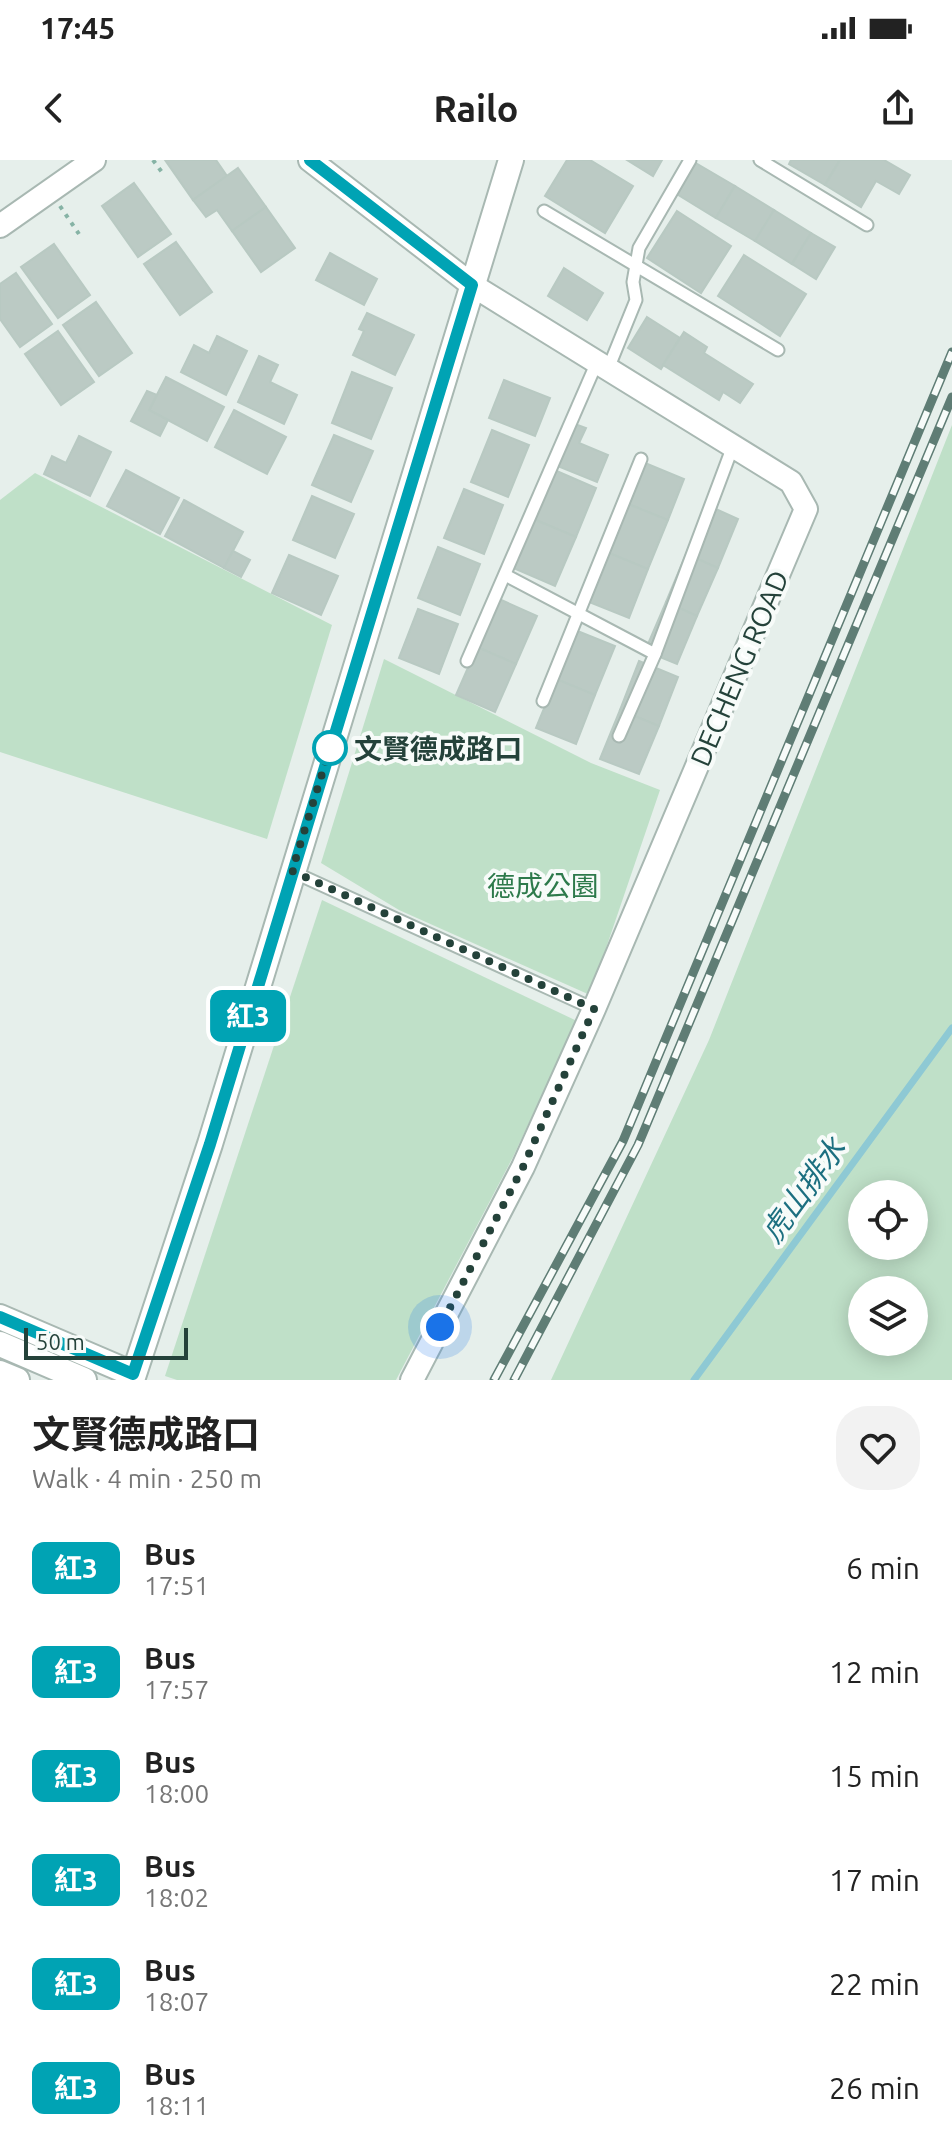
<!DOCTYPE html>
<html lang="en">
<head>
<meta charset="utf-8">
<style>
  body { margin:0; font-family:Ubuntu,"Noto Sans TC",sans-serif; background:#f2f2f2; color:#222; height:100vh; display:flex; flex-direction:column; font-size:30px; white-space:nowrap }
  * { box-sizing:border-box; margin:0 }
  p { font-size:26px; color:#767676 }
  .icon { flex:none; width:44px; height:44px; fill:none; stroke:currentColor; stroke-width:2; stroke-linecap:round; stroke-linejoin:round }
  .map { position:relative; height:1220px; overflow:hidden }
  .sheet { display:flex; flex-direction:column; background:#fff; flex:1 }
  .sheet>* { flex:none }
  .badge { padding:0 16px; border-radius:12px; font-size:28px; line-height:52px }
  .tools { position:absolute; left:848px; top:1020px; display:grid; gap:16px }
  .tools a { display:grid; place-items:center; width:80px; height:80px; border-radius:50%; background:#fff; box-shadow:0 4px 20px #0003; font-size:40px }
  .scale { position:absolute; left:24px; bottom:20px; width:164px; box-sizing:border-box; padding-left:8px; border:4px solid #24423a; border-top:0; font-size:22px; line-height:28px; white-space:nowrap; color:#24423a; -webkit-text-stroke:6px #f7fbf9; paint-order:stroke }
  .you { position:absolute; width:40px; height:40px; margin:-20px; border:6px solid #fff; border-radius:50%; background:#1a73e8; box-shadow:0 0 0 12px #1a73e833 }
  .map>.badge { position:absolute; translate:-50% -50%; box-shadow:0 0 0 4px #fff }
  .round { display:grid; place-items:center; flex:none; width:84px; height:84px; border-radius:32px; background:#f2f2f2 }
  .headline { display:flex; align-items:center; justify-content:space-between; height:136px; padding:0 32px }
  h1 { font-size:38px; font-weight:700; line-height:60px }
  ul { padding:0; list-style:none }
  li { display:flex; align-items:center; gap:24px; height:104px; padding:0 32px }
  li div { flex:1 }
  li b { display:block; font-size:30px }
  li em { font-style:normal }
  li .badge { min-width:88px; font-weight:700; text-align:center }
  .status { display:flex; justify-content:space-between; align-items:center; height:56px; padding:0 40px; background:#fff; direction:ltr }
  .status svg { height:22px; fill:currentColor }
  header { display:flex; justify-content:space-between; align-items:center; height:104px; padding:0 32px; background:#fff; font-size:36px; font-weight:700 }
  .map>svg:first-child { display:block }
  .green { fill:#bfe0c8; fill-rule:evenodd }
  .lines { fill:none; stroke-linecap:round; stroke-linejoin:round }
  .stream { stroke:#8ec9d4; stroke-width:7 }
  .building { fill:#bbcac4; stroke:#b8c9c2; stroke-width:2 }
  .service-casing { stroke:#a8b8b2; stroke-width:15 }
  .minor-casing { stroke:#a8b8b2; stroke-width:26 }
  .tertiary-casing { stroke:#a8b8b2; stroke-width:28 }
  .path { stroke:#86b3a5; stroke-width:4; stroke-dasharray:4 6; stroke-linecap:butt }
  .service { stroke:#fff; stroke-width:11 }
  .minor { stroke:#fff; stroke-width:22 }
  .tertiary { stroke:#fff; stroke-width:24 }
  .rail-casing { stroke:#5f7d75; stroke-width:9 }
  .rail { stroke:#f7fbf9; stroke-width:6; stroke-dasharray:18; stroke-linecap:butt }
  .line-casing { stroke:#fff; stroke-width:18 }
  .line { stroke:#00a3b4; stroke-width:12 }
  .walk { stroke:#24423a; stroke-width:8; stroke-dasharray:0 14.4 }
  .stop-dot { fill:#fff; stroke:#00a3b4; stroke-width:4 }
  .labels { text-anchor:middle; dominant-baseline:central; stroke-width:8; stroke-linejoin:round; paint-order:stroke }
  .street-label { font-size:28px; fill:#24423a; stroke:#f7fbf9 }
  .stop-label { font-size:28px; font-weight:bold; fill:#24423a; stroke:#f7fbf9; text-anchor:start }
  .park-label { font-size:28px; fill:#2d7a4b; stroke:#f7fbf9 }
  .water-label { font-size:30px; font-style:italic; fill:#1c6f80; stroke:#f7fbf9 }
</style>
</head>
<body>
<div class="status"><b>17:45</b><svg viewBox="0 0 49 12"><path d="M0 12V9h3v3zM5 12V6h3v6zM10 12V3h3v9zM15 12V0h3v12zM26 1h20v11H26zM47 4h2v5h-2z"/></svg></div>
<header><svg class="icon" aria-label="back" viewBox="0 0 24 24"><path d="M15 5l-7 7 7 7"/></svg>Railo<svg class="icon" aria-label="share" viewBox="0 0 24 24"><path d="M12 15V3M7 8l5-5 5 5M5 13v7h14v-7"/></svg></header>
<div class="map">
<svg width="952" height="1220" viewBox="0 0 952 1220">
  <rect width="100%" height="100%" fill="#e6efeb"/>
  <g class="green">
    <path d="M952,265V1220H551L709,880ZM862,1034H914V1086H862ZM862,1130H914V1182H862Z"/>
    <path d="M35,313L332,465L267,679L0,592V340Z"/>
    <path d="M384,499L591,603L660,630L590,835L399,750L321,703Z"/>
    <path d="M322,740L577,861L513,997L396,1220H177L165,1216Z"/>
  </g>
  <g class="lines">
    <path class="stream" d="M694,1220L952,868"/>
  </g>
  <g class="building">
    <path d="M165,0H216L227,16L193,40Z"/>
    <path d="M567,0H590L633,26L605,73L545,36Z"/>
    <path d="M627,0H662L653,16Z"/>
    <path d="M791,0H840L825,25L789,4Z"/>
    <path d="M840,0H884L910,15L899,34L876,21L861,47L825,25Z"/>
    <path d="M694,2L735,26L716,58L675,33Z"/>
    <path d="M238,8L266,47L232,71L217,50L206,57L193,40Z"/>
    <path d="M134,23L171,74L138,97L102,46Z"/>
    <path d="M735,26L774,50L755,81L716,58Z"/>
    <path d="M266,47L295,88L261,112L232,71Z"/>
    <path d="M774,50L811,73L792,104L755,81Z"/>
    <path d="M677,51L731,86L701,133L647,98Z"/>
    <path d="M811,73L835,87L816,119L792,104Z"/>
    <path d="M176,82L212,132L180,155L144,104Z"/>
    <path d="M54,84L90,135L58,158L21,107Z"/>
    <path d="M330,93L377,119L364,145L316,120Z"/>
    <path d="M744,95L806,134L780,176L718,136Z"/>
    <path d="M564,108L603,133L587,160L548,136Z"/>
    <path d="M16,113L52,164L20,187L0,159V124Z"/>
    <path d="M96,142L132,193L99,216L63,165Z"/>
    <path d="M367,153L414,175L395,215L353,195L364,171L359,169Z"/>
    <path d="M647,157L680,178L661,209L628,188Z"/>
    <path d="M58,171L94,222L61,245L25,194Z"/>
    <path d="M684,172L707,187L704,193L753,224L740,243L723,232L719,240L663,205Z"/>
    <path d="M217,176L247,191L226,235L181,212L194,185L209,193Z"/>
    <path d="M259,196L278,205L270,222L297,235L284,264L238,242Z"/>
    <path d="M352,212L392,228L371,279L332,263Z"/>
    <path d="M166,217L224,247L207,281L149,250Z"/>
    <path d="M504,220L550,238L535,276L489,258Z"/>
    <path d="M147,231L157,235L149,250L168,260L160,276L131,261Z"/>
    <path d="M234,250L286,277L267,314L215,287Z"/>
    <path d="M572,263L586,268L579,283L608,295L597,322L555,305Z"/>
    <path d="M492,270L529,285L508,337L471,322Z"/>
    <path d="M334,275L373,291L351,342L312,325Z"/>
    <path d="M79,276L111,292L90,336L44,314L52,296L66,303Z"/>
    <path d="M645,303L684,319L668,360L628,344Z"/>
    <path d="M552,309L596,328L576,377L531,358Z"/>
    <path d="M126,310L179,338L160,374L107,346Z"/>
    <path d="M464,329L503,345L484,394L444,378Z"/>
    <path d="M312,336L354,354L335,398L293,380Z"/>
    <path d="M184,340L243,372L224,408L165,376Z"/>
    <path d="M628,344L668,360L648,409L609,393Z"/>
    <path d="M707,345L738,359L718,408L686,394Z"/>
    <path d="M531,358L576,377L555,426L511,407Z"/>
    <path d="M438,387L480,404L460,455L418,438Z"/>
    <path d="M233,391L250,400L241,417L224,408Z"/>
    <path d="M609,393L648,409L629,458L589,442Z"/>
    <path d="M686,394L718,408L697,456L666,442Z"/>
    <path d="M289,395L338,416L321,455L272,433Z"/>
    <path d="M499,439L537,456L516,504L477,487Z"/>
    <path d="M666,442L697,456L677,504L645,491Z"/>
    <path d="M418,449L458,464L439,514L399,498Z"/>
    <path d="M575,470L615,486L595,535L556,519Z"/>
    <path d="M477,487L516,504L495,552L456,535Z"/>
    <path d="M639,501L678,517L659,566L620,550Z"/>
    <path d="M556,519L595,535L576,584L536,568Z"/>
    <path d="M620,550L659,566L639,614L600,599Z"/>
  </g>
  <g class="lines">
    <g class="service-casing">
      <g id="service">
        <path d="M760,0L867,65"/>
        <path d="M544,51L778,190"/>
        <path d="M608,209L636,140L633,122L639,88L690,0"/>
        <path d="M505,415L655,494"/>
        <path d="M467,501L597,202"/>
        <path d="M543,541L641,299"/>
        <path d="M619,576L655,494L733,286"/>
        <path d="M293,712L594,849"/>
      </g>
    </g>
    <g class="minor-casing">
      <g id="minor">
        <path d="M310,0L472,125L791,322L806,349L594,849L523,1007L412,1220"/>
        <path d="M0,66L94,0"/>
      </g>
    </g>
    <g class="tertiary-casing">
      <g id="tertiary">
        <path d="M0,1157L133,1214"/>
        <path d="M0,1184L84,1220"/>
        <path d="M0,1213L17,1220"/>
        <path d="M132,1220L210,984L511,0"/>
      </g>
    </g>
    <g class="path">
      <path d="M153,0L164,15"/>
      <path d="M60,46L79,74"/>
    </g>
    <use href="#service" class="service"/>
    <use href="#minor" class="minor"/>
    <use href="#tertiary" class="tertiary"/>
    <g class="rail-casing">
      <g id="rail">
        <path d="M494,1220L623,981L952,192"/>
        <path d="M514,1220L638,985L952,237"/>
      </g>
    </g>
    <use href="#rail" class="rail"/>
  </g>
  <g class="lines">
    <g class="line-casing">
      <path id="line" d="M0,1157L133,1214L210,984L472,125L310,0"/>
    </g>
    <use href="#line" class="line"/>
    <path class="walk" d="M330,588L292,711L594,849L523,1007L440,1167"/>
  </g>
  <circle class="stop-dot" cx="330" cy="588" r="16"/>
  <g class="labels">
    <g class="street-label">
      <text transform="translate(739 508) rotate(-67)">DECHENG ROAD</text>
    </g>
    <g class="stop-label">
      <text x="354" y="588">文賢德成路口</text>
    </g>
    <g class="park-label">
      <text x="543" y="725">德成公園</text>
    </g>
    <g class="water-label">
      <text transform="translate(803 1030) rotate(-54)">虎山排水</text>
    </g>
  </g>
</svg>
<div class="tools">
<a><svg class="icon" aria-label="locate" viewBox="0 0 24 24"><circle cx="12" cy="12" r="6"/><path d="M12 2v4M12 18v4M2 12h4M18 12h4"/></svg></a>
<a><svg class="icon" aria-label="layers" viewBox="0 0 24 24"><path d="M12 4l9 5-9 5-9-5zM3 14l9 5 9-5"/></svg></a>
</div>
<div class="scale">50 m</div>
<div class="you" style="left:440px;top:1167px"></div>
<b class="badge" style="left:248px;top:856px;background:#00a3b4;color:#fff">紅3</b>
</div>
<section class="sheet">
<div class="headline"><div><h1>文賢德成路口</h1><p>Walk · 4 min · 250 m</p></div><a class="round"><svg class="icon" aria-label="heart" viewBox="0 0 24 24"><path d="M12 20l-8-8c-3-5 5-10 8-4 3-6 11-1 8 4z"/></svg></a></div>
<ul>
<li><span class="badge" style="background:#00a3b4;color:#fff">紅3</span><div><b>Bus</b><p>17:51</p></div><em>6 min</em></li>
<li><span class="badge" style="background:#00a3b4;color:#fff">紅3</span><div><b>Bus</b><p>17:57</p></div><em>12 min</em></li>
<li><span class="badge" style="background:#00a3b4;color:#fff">紅3</span><div><b>Bus</b><p>18:00</p></div><em>15 min</em></li>
<li><span class="badge" style="background:#00a3b4;color:#fff">紅3</span><div><b>Bus</b><p>18:02</p></div><em>17 min</em></li>
<li><span class="badge" style="background:#00a3b4;color:#fff">紅3</span><div><b>Bus</b><p>18:07</p></div><em>22 min</em></li>
<li><span class="badge" style="background:#00a3b4;color:#fff">紅3</span><div><b>Bus</b><p>18:11</p></div><em>26 min</em></li>
</ul>
</section>
</body>
</html>
